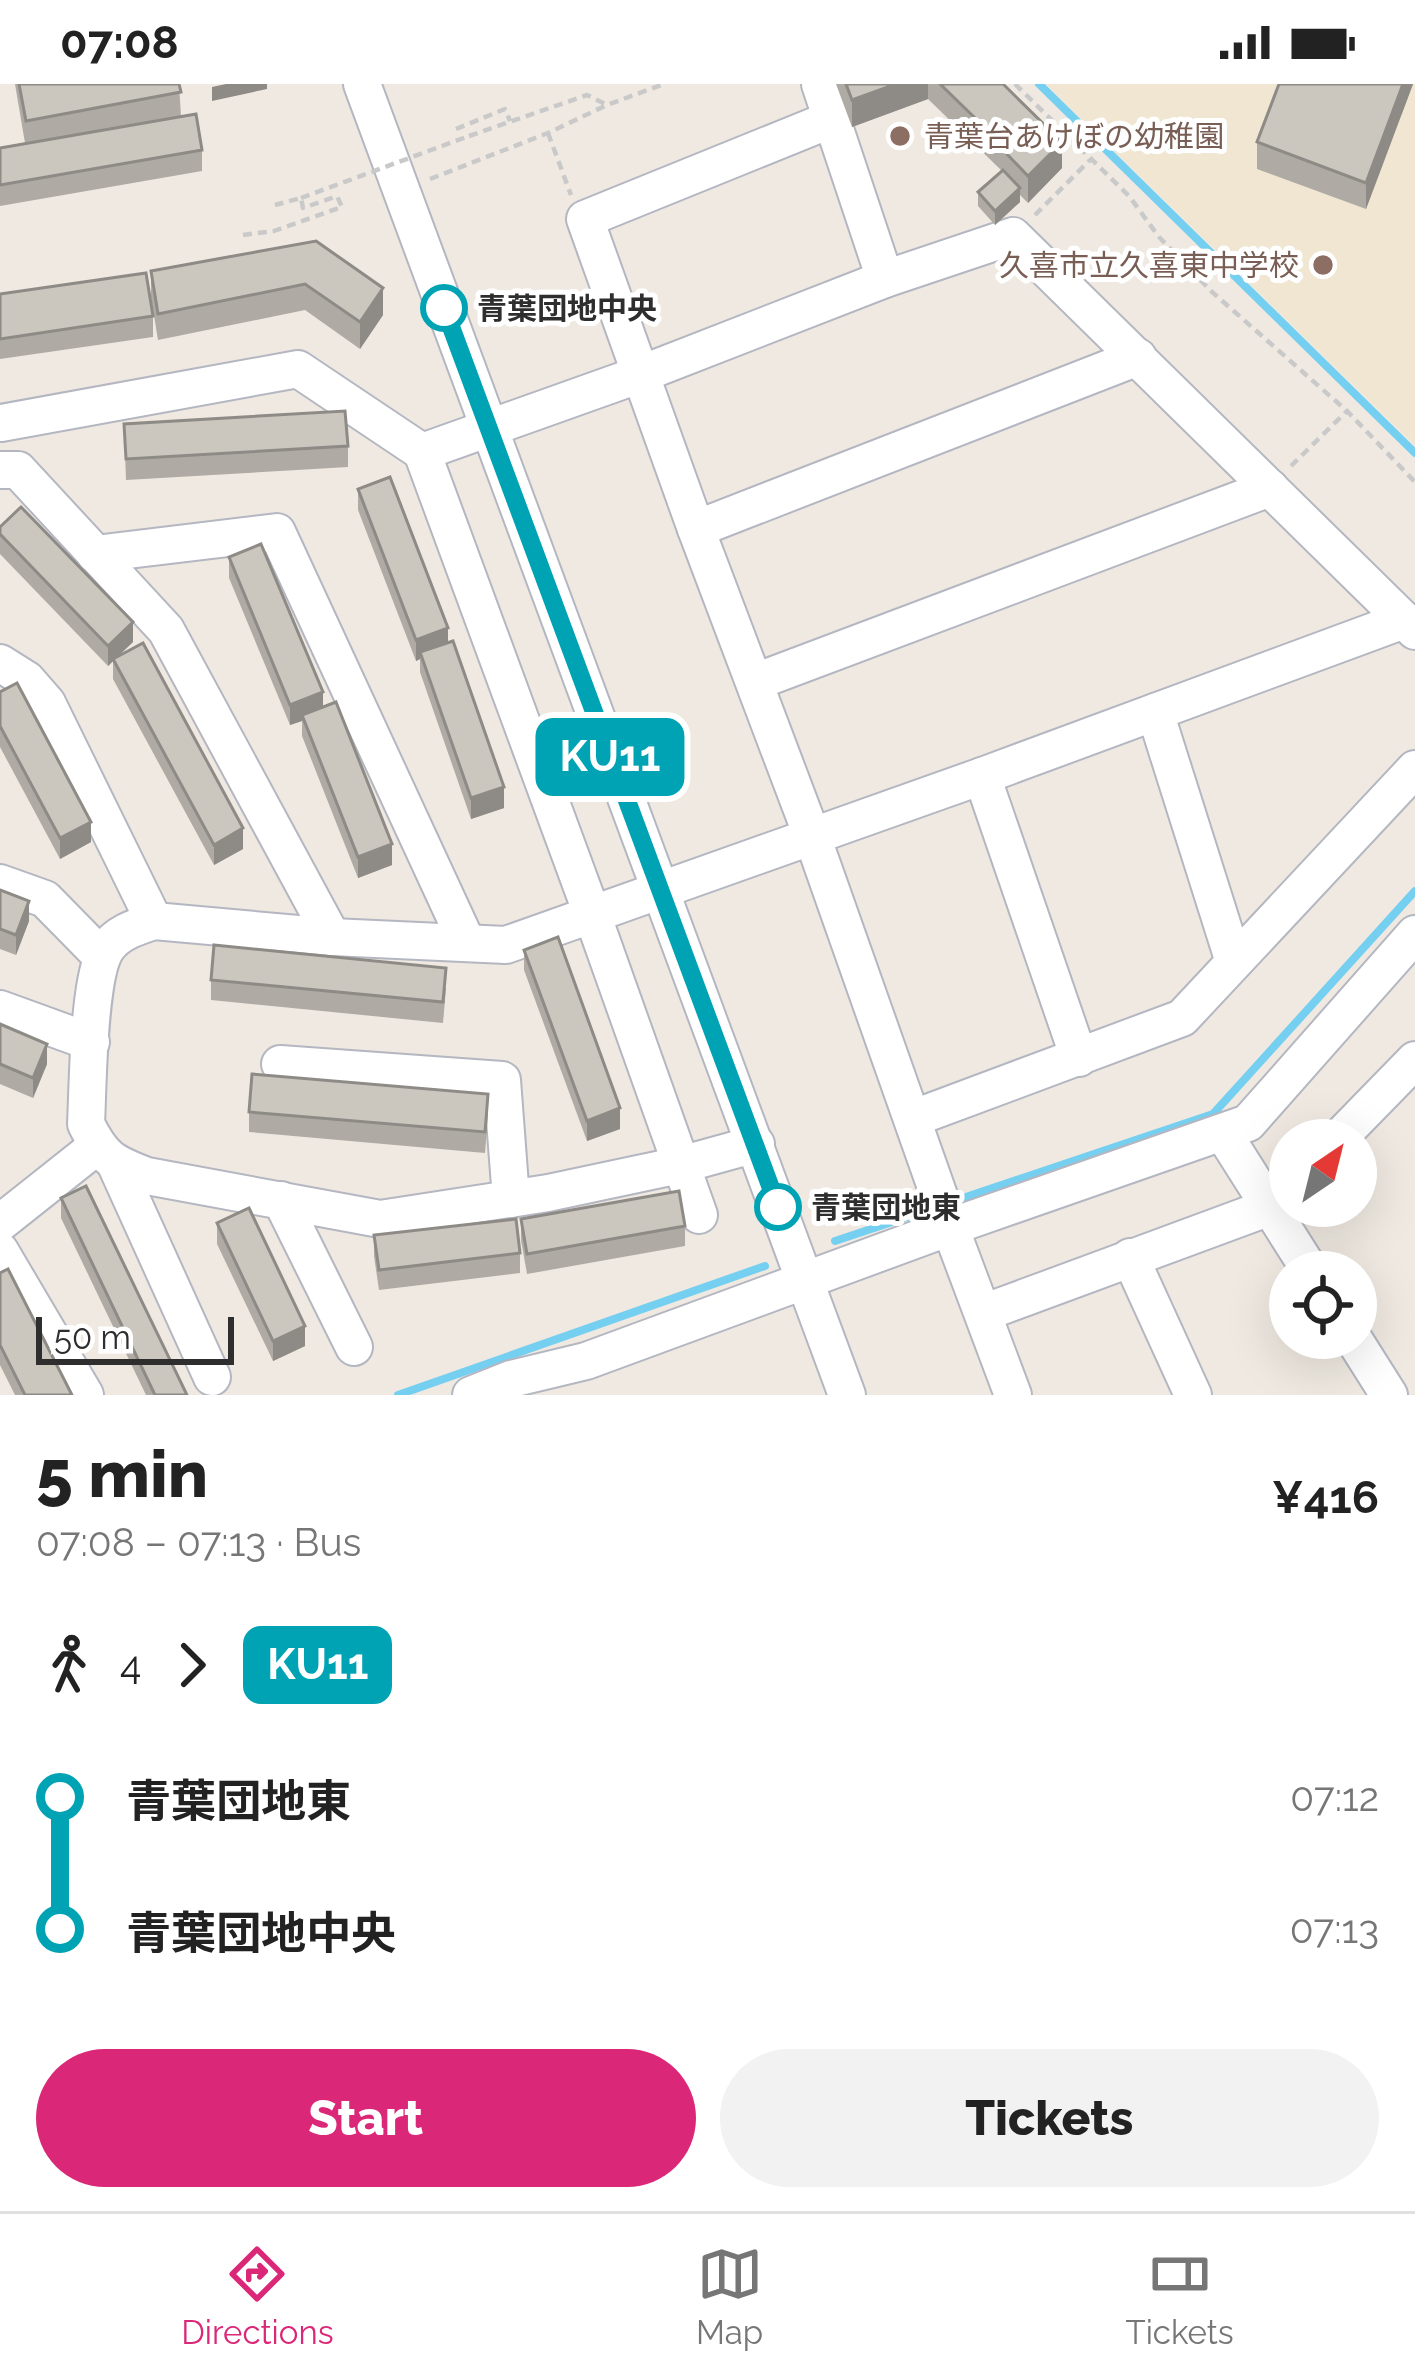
<!DOCTYPE html>
<html lang="en">
<head>
<meta charset="utf-8">
<style>
  body { margin:0; font-family:Raleway,"Noto Sans JP",sans-serif; background:#f2f2f2; color:#222; height:100vh; display:flex; flex-direction:column; font-size:45px; white-space:nowrap }
  * { box-sizing:border-box; margin:0 }
  p { font-size:39px; color:#767676 }
  .icon { flex:none; width:66px; height:66px; fill:none; stroke:currentColor; stroke-width:2; stroke-linecap:round; stroke-linejoin:round }
  .map { position:relative; height:1311px; overflow:hidden }
  .drawer { display:flex; flex-direction:column; background:#fff; flex:1 }
  .drawer>* { flex:none }
  .badge { padding:0 24px; border-radius:18px; font-size:42px; line-height:78px }
  .needle { width:78px; rotate:35deg }
  .fabs { position:absolute; left:1269px; top:1035px; display:grid; gap:24px }
  .fabs a { display:grid; place-items:center; width:108px; height:108px; border-radius:50%; background:#fff; box-shadow:0 12px 48px #0002; font-size:60px }
  .scale { position:absolute; left:36px; bottom:30px; width:198px; box-sizing:border-box; padding-left:12px; border:6px solid #2e2e2e; border-top:0; font-size:33px; line-height:42px; white-space:nowrap; color:#2e2e2e; -webkit-text-stroke:9px #fff; paint-order:stroke }
  .map>.badge { position:absolute; translate:-50% -50%; box-shadow:0 0 0 6px #fff }
  .legs { display:flex; align-items:center; gap:18px; height:132px; padding:0 36px; font-size:39px }
  .legs p { margin-inline-start:auto }
  .summary { display:flex; align-items:center; justify-content:space-between; height:204px; padding:0 36px }
  h1 { font-size:66px; font-weight:800; line-height:90px }
  .cta { display:flex; gap:24px; margin-top:auto; padding:24px 36px }
  .cta a { flex:1; height:138px; border-radius:72px; background:#db2777; color:#fff; font-size:48px; font-weight:800; line-height:138px; text-align:center }
  .cta a+a { background:#f2f2f2; color:#222 }
  ul { padding:0 36px; list-style:none }
  li { display:flex; align-items:center; gap:42px; height:132px; font-size:45px }
  li i { display:grid; place-items:center; width:18px; height:100%; margin:0 15px; background:currentColor }
  li i::after { content:''; width:30px; height:30px; margin:-15px; border:9px solid; border-radius:50%; background:#fff }
  li p { margin-inline-start:auto }
  li:first-child i { background:linear-gradient(#0000 50%,currentColor 0) }
  li:last-child i { background:linear-gradient(currentColor 50%,#0000 0) }
  .status { display:flex; justify-content:space-between; align-items:center; height:84px; padding:0 60px; background:#fff; direction:ltr }
  .status svg { height:33px; fill:currentColor }
  .menu { display:flex; justify-content:space-around; align-items:center; height:168px; border-top:3px solid #e0e0e0; background:#fff; font-size:33px; color:#767676 }
  .menu a { display:grid; justify-items:center; gap:6px }
  .menu .on { color:#db2777 }
  .map>svg:first-child { display:block }
  .education { fill:#f0e6d1 }
  .lines { fill:none; stroke-linecap:round; stroke-linejoin:round }
  .stream { stroke:#75cff0; stroke-width:8 }
  .minor-casing { stroke:#b4b7c1; stroke-width:40 }
  .path { stroke:#c9c9c9; stroke-width:4.5; stroke-dasharray:9 6; stroke-linecap:butt }
  .minor { stroke:#fff; stroke-width:36 }
  .path-bridge { stroke:#c9c9c9; stroke-width:4.5; stroke-dasharray:9 6; stroke-linecap:butt }
  .wall { fill:#afaba4 }
  .shaded-wall { fill:#8e8b86 }
  .building { fill:#cbc7bf; stroke:#8e8b86; stroke-width:3 }
  .line-1-casing { stroke:#fff; stroke-width:27 }
  .line-1 { stroke:#00a3b4; stroke-width:18 }
  .education-dot { fill:#8d6e63; stroke:#fff; stroke-width:4.5 }
  .stop-1-dot { fill:#fff; stroke:#00a3b4; stroke-width:6 }
  .labels { text-anchor:middle; dominant-baseline:central; stroke-width:10; stroke-linejoin:round; paint-order:stroke }
  .education-label { font-size:30px; fill:#785e54; stroke:#fff; text-anchor:start }
  .stop-label { font-size:30px; font-weight:bold; fill:#2e2e2e; stroke:#fff; text-anchor:start }
</style>
</head>
<body>
<div class="status"><b>07:08</b><svg viewBox="0 0 49 12"><path d="M0 12V9h3v3zM5 12V6h3v6zM10 12V3h3v9zM15 12V0h3v12zM26 1h20v11H26zM47 4h2v5h-2z"/></svg></div>
<div class="map">
<svg width="1415" height="1311" viewBox="0 0 1415 1311">
  <rect width="100%" height="100%" fill="#efe9e1"/>
  <path class="education" d="M1046,0H1415V361Z"/>
  <g class="lines">
    <g class="stream">
      <path d="M1039,0L1415,369"/>
      <path d="M954,1117L1213,1030L1415,807"/>
      <path d="M835,1157L934,1124"/>
      <path d="M398,1311L765,1182"/>
    </g>
    <g class="minor-casing">
      <g id="minor">
        <path d="M362,0L847,1311"/>
        <path d="M820,0L885,195"/>
        <path d="M832,35L585,135L696,445L812,752L950,1143L1013,1311"/>
        <path d="M1,339L298,285L422,368L641,290L885,195L1013,152L1415,547"/>
        <path d="M422,368L592,830L699,1131"/>
        <path d="M0,386H18L166,546L332,853"/>
        <path d="M696,445L1138,273"/>
        <path d="M95,470L277,448L467,859"/>
        <path d="M0,579L27,596L47,619L154,837"/>
        <path d="M755,598L1270,404"/>
        <path d="M1155,628L1234,878"/>
        <path d="M982,692L1079,974"/>
        <path d="M0,799L45,815L102,873"/>
        <path d="M0,925L91,958"/>
        <path d="M280,980L502,996L511,1115"/>
        <path d="M914,1034L1182,934L1415,685"/>
        <path d="M1223,1049L1311,1188"/>
        <path d="M1337,1056L1415,976"/>
        <path d="M756,1060L680,1081L548,1109L380,1135L147,1092C112,1079 103,1074 86,1040C88,1002 88,891 107,864C118,848 137,843 154,837L332,853L506,861L982,692L1404,536"/>
        <path d="M116,1081L212,1293"/>
        <path d="M281,1116L354,1263"/>
        <path d="M0,1139L97,1062"/>
        <path d="M0,1167L85,1311"/>
        <path d="M1130,1173L1193,1311"/>
        <path d="M983,1229L1270,1123L1290,1103"/>
        <path d="M1353,1254L1389,1311"/>
        <path d="M471,1311L511,1295L586,1277L950,1143L1248,1039L1415,850"/>
      </g>
    </g>
    <g class="path">
      <path d="M1015,0L1129,112L1159,153L1211,207L1347,327L1415,398"/>
      <path d="M456,45L505,25L510,37"/>
      <path d="M548,49L571,111"/>
      <path d="M469,52L587,11L607,21"/>
      <path d="M430,95L548,49L607,21L664,0"/>
      <path d="M1035,131L1090,76"/>
      <path d="M243,151L274,147L342,123L337,112L303,124L301,114L275,121"/>
      <path d="M1291,382L1347,327"/>
    </g>
    <use href="#minor" class="minor"/>
    <path class="path-bridge" d="M301,114L469,52"/>
  </g>
  <g class="wall">
    <path d="M15,0H179L181,32L202,66V87L0,122V64L25,59Z"/>
    <path d="M836,0H1003L1062,84L1028,119L1020,111V118L995,141L978,122V108L1002,87L928,15L852,43Z"/>
    <path d="M1413,0L1366,125L1257,85V58Z"/>
    <path d="M316,157L383,231L360,265L305,226L158,256L151,213V187Z"/>
    <path d="M0,210L153,232V253L0,275Z"/>
    <path d="M124,340L348,362V383L126,396Z"/>
    <path d="M358,405L448,558L504,724L471,735L420,588V575L416,577L358,426Z"/>
    <path d="M0,443L133,558L118,572L243,765L214,781L113,595V577L108,582L0,470Z"/>
    <path d="M229,473L323,623L392,781L358,794L302,652V637L290,641L229,494Z"/>
    <path d="M0,608L91,758L60,775L0,663Z"/>
    <path d="M0,806L29,837L16,871L0,865Z"/>
    <path d="M524,866L620,1045L587,1057L524,886Z"/>
    <path d="M211,896L446,904L443,939L211,916Z"/>
    <path d="M0,940L47,980L33,1014L0,1000Z"/>
    <path d="M249,1028L488,1030L485,1069L249,1048Z"/>
    <path d="M61,1114L187,1311H146L61,1134Z"/>
    <path d="M521,1135L685,1142V1162L527,1190L521,1156Z"/>
    <path d="M217,1139L305,1262L273,1277L217,1160Z"/>
    <path d="M374,1151L520,1169V1189L379,1206L374,1172Z"/>
    <path d="M0,1189L72,1311H15L0,1281Z"/>
  </g>
  <g class="shaded-wall">
    <path d="M226,0H267V5L212,17V3Z"/>
    <path d="M896,0H928V15L852,43V16Z"/>
    <path d="M1403,0H1413L1366,125V99Z"/>
    <path d="M1062,58V84L1028,119V92Z"/>
    <path d="M1020,104V118L995,141V127Z"/>
    <path d="M383,204V231L360,265V238Z"/>
    <path d="M133,538V558L108,582V562Z"/>
    <path d="M448,544V564L420,568V575L416,577V556Z"/>
    <path d="M323,608V628L302,631V637L290,641V621Z"/>
    <path d="M504,703V724L471,735V714Z"/>
    <path d="M91,738V758L60,775V754Z"/>
    <path d="M243,744V765L214,781V761Z"/>
    <path d="M392,760V781L358,794V773Z"/>
    <path d="M29,817V837L16,871V851Z"/>
    <path d="M47,960V980L33,1014V994Z"/>
    <path d="M620,1024V1045L587,1057V1037Z"/>
    <path d="M305,1242V1262L273,1277V1257Z"/>
  </g>
  <g class="building">
    <path d="M19,0H179L181,8L26,37Z"/>
    <path d="M846,0H896L852,16Z"/>
    <path d="M940,0H1003L1062,58L1028,92L1005,68L1008,66Z"/>
    <path d="M1279,0H1403L1366,99L1257,58Z"/>
    <path d="M196,30L202,66L0,101V64Z"/>
    <path d="M1003,86L1020,104L995,127L978,108Z"/>
    <path d="M316,157L383,204L360,238L305,200L158,230L151,187Z"/>
    <path d="M146,189L153,232L0,255V210Z"/>
    <path d="M345,327L348,362L126,375L124,340Z"/>
    <path d="M390,393L448,544L416,556L358,405Z"/>
    <path d="M21,423L133,538L108,562L0,450V443Z"/>
    <path d="M261,460L323,608L290,621L229,473Z"/>
    <path d="M453,557L504,703L471,714L420,568Z"/>
    <path d="M143,559L243,744L214,761L113,575Z"/>
    <path d="M17,599L91,738L60,754L0,642V608Z"/>
    <path d="M336,618L392,760L358,773L302,631Z"/>
    <path d="M0,806L29,817L16,851L0,845Z"/>
    <path d="M558,853L620,1024L587,1037L524,866Z"/>
    <path d="M214,861L446,884L443,918L211,896Z"/>
    <path d="M0,940L47,960L33,994L0,980Z"/>
    <path d="M252,990L488,1010L485,1048L249,1028Z"/>
    <path d="M86,1102L187,1311H155L61,1114Z"/>
    <path d="M679,1107L685,1142L527,1170L521,1135Z"/>
    <path d="M249,1124L305,1242L273,1257L217,1139Z"/>
    <path d="M516,1135L520,1169L379,1186L374,1151Z"/>
    <path d="M8,1185L72,1311H25L0,1261V1189Z"/>
  </g>
  <g class="lines">
    <g class="line-1-casing">
      <path id="line-1" d="M444,224L778,1123"/>
    </g>
    <use href="#line-1" class="line-1"/>
  </g>
  <g class="education-dot">
    <circle cx="900" cy="52" r="12"/>
    <circle cx="1323" cy="181" r="12"/>
  </g>
  <g class="stop-1-dot">
    <circle cx="444" cy="224" r="21"/>
    <circle cx="778" cy="1123" r="21"/>
  </g>
  <g class="labels">
    <g class="education-label">
      <text x="924" y="52">青葉台あけぼの幼稚園</text>
      <text x="1299" y="181" text-anchor="end">久喜市立久喜東中学校</text>
    </g>
    <g class="stop-label">
      <text x="477" y="224">青葉団地中央</text>
      <text x="811" y="1123">青葉団地東</text>
    </g>
  </g>
</svg>
<div class="fabs">
<a><svg class="needle" viewBox="-14 -14 28 28"><path d="M0-13l5 13h-10z" fill="#e53935"/><path d="M0 13l5-13h-10z" fill="#767676"/></svg></a>
<a><svg class="icon" aria-label="locate" viewBox="0 0 24 24"><circle cx="12" cy="12" r="6"/><path d="M12 2v4M12 18v4M2 12h4M18 12h4"/></svg></a>
</div>
<div class="scale">50 m</div>
<b class="badge" style="left:610px;top:673px;background:#00a3b4;color:#fff">KU11</b>
</div>
<section class="drawer">
<div class="summary"><div><h1>5 min</h1><p>07:08 – 07:13 · Bus</p></div><b>¥416</b></div>
<div class="legs"><svg class="icon" aria-label="walk" viewBox="0 0 24 24"><circle cx="13" cy="4" r="2"/><path d="M13 8l-2 6 4 7M11 14l-3 7M7 12l3-4h3l4 4"/></svg>4<svg class="icon" aria-label="forward" viewBox="0 0 24 24"><path d="M9 5l7 7-7 7"/></svg><b class="badge" style="background:#00a3b4;color:#fff">KU11</b></div>
<ul>
<li><i style="color:#00a3b4"></i><b>青葉団地東</b><p>07:12</p></li>
<li><i style="color:#00a3b4"></i><b>青葉団地中央</b><p>07:13</p></li>
</ul>
<div class="cta"><a>Start</a><a>Tickets</a></div>
</section>
<nav class="menu">
<a class="on"><svg class="icon" aria-label="directions" viewBox="0 0 24 24"><path d="M12 3l9 9-9 9-9-9zM9 14v-3h6M13 9l2 2-2 2"/></svg>Directions</a>
<a><svg class="icon" aria-label="map" viewBox="0 0 24 24"><path d="M3 6l6-2 6 2 6-2v14l-6 2-6-2-6 2zM9 4v14M15 6v14"/></svg>Map</a>
<a><svg class="icon" aria-label="tickets" viewBox="0 0 24 24"><path d="M3 7h18v10H3zM15 7v10"/></svg>Tickets</a>
</nav>
</body>
</html>
